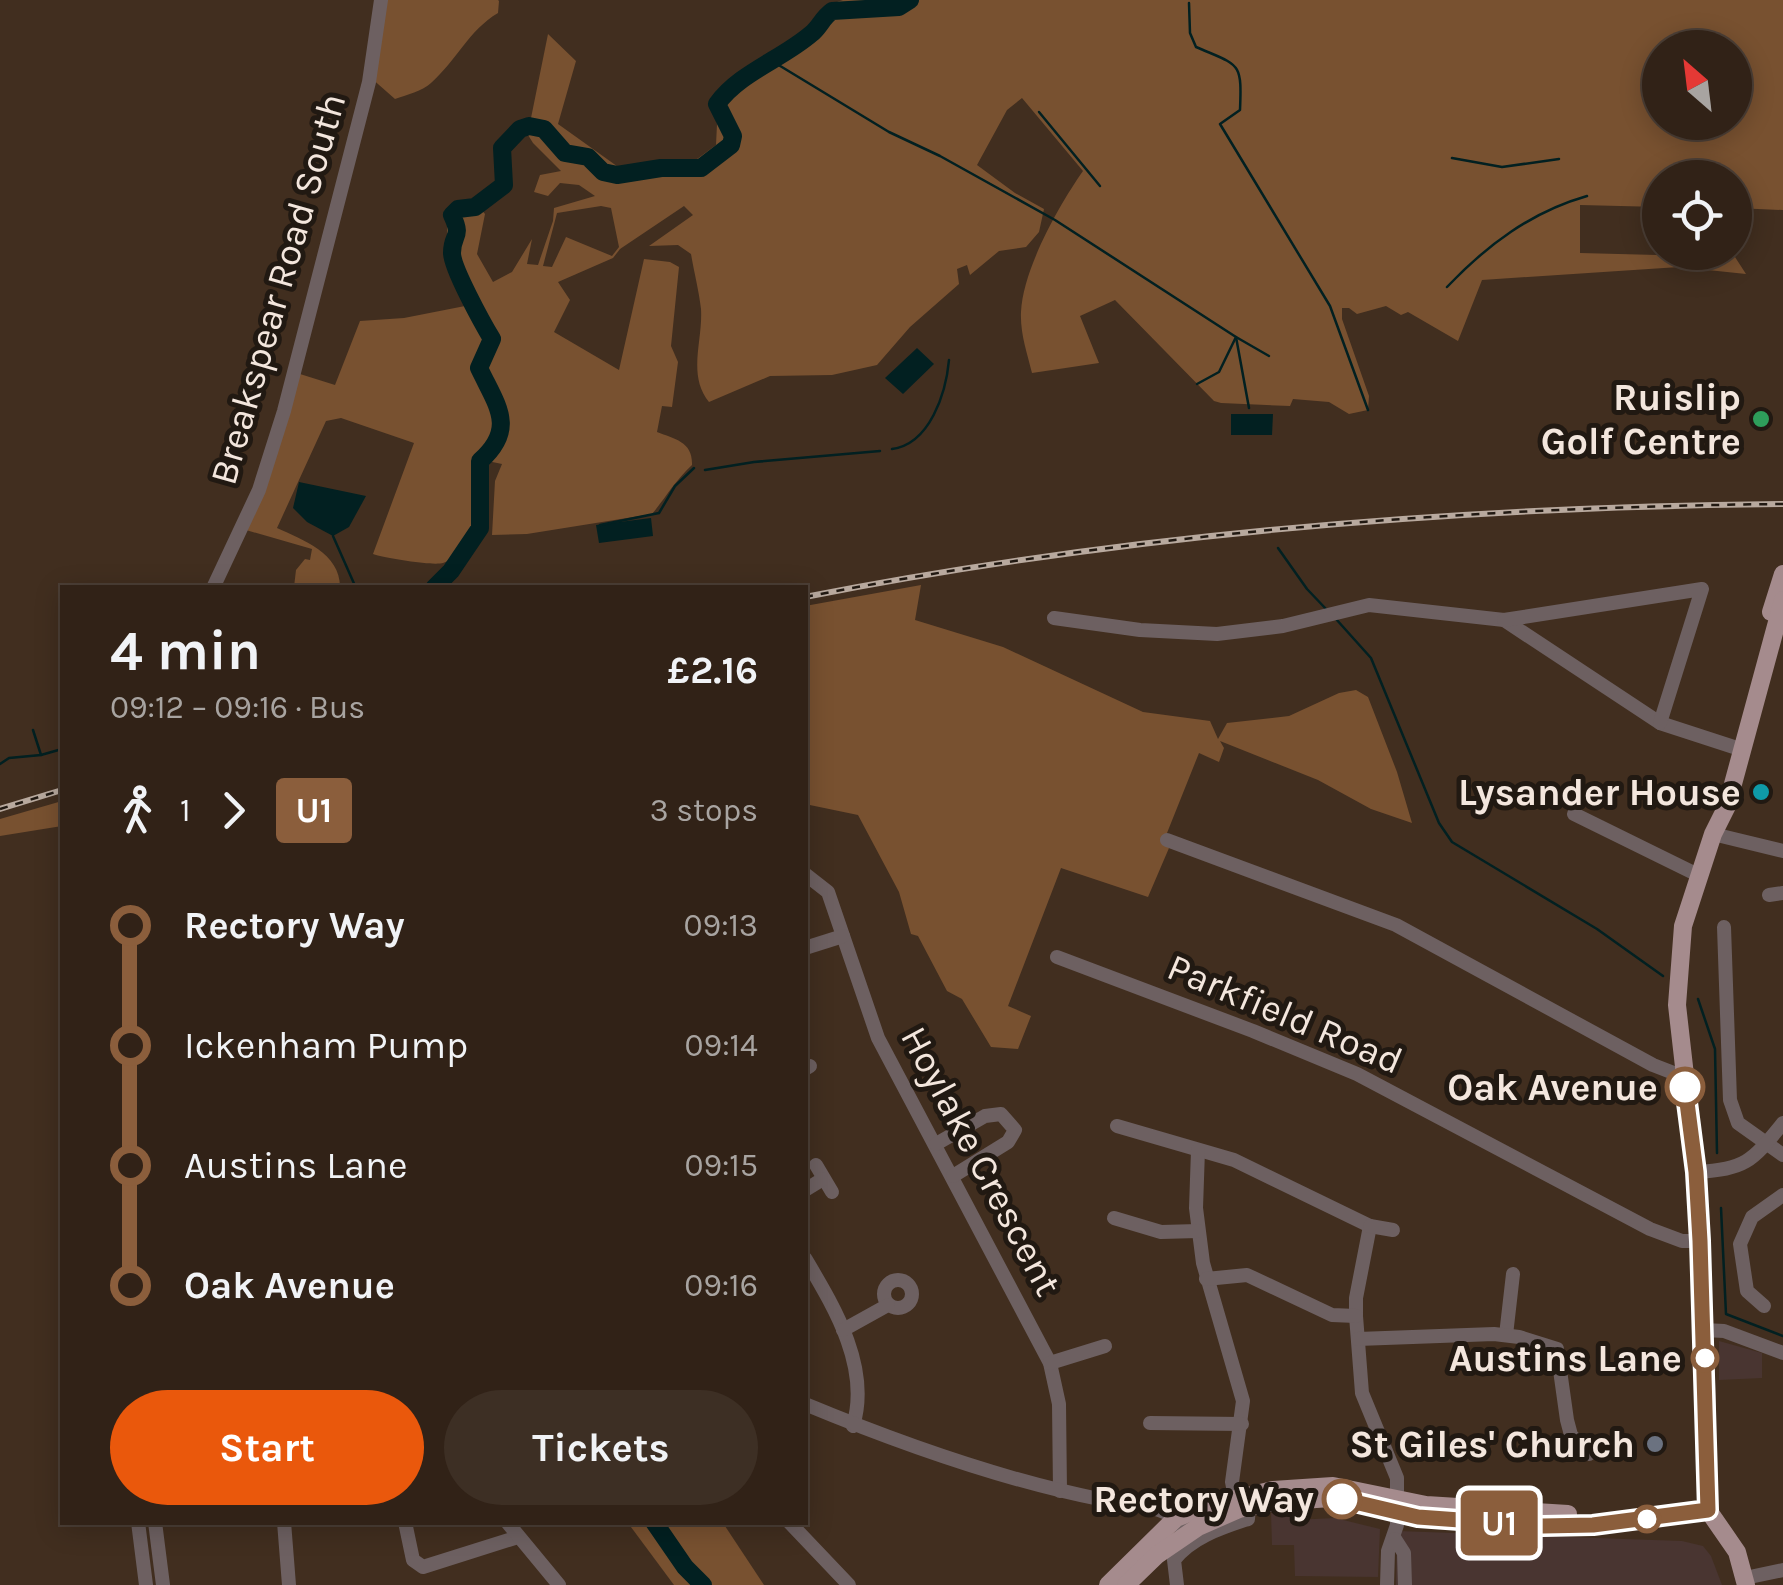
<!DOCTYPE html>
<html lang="en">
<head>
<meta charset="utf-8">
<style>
  body { margin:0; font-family:Karla,sans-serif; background:#3d2f24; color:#f1f3f6; height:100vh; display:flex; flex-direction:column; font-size:38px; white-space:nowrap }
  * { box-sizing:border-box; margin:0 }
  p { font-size:32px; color:#a8a4a1 }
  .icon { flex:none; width:55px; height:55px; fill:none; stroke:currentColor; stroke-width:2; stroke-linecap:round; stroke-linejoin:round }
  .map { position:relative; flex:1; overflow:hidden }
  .details { position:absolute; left:60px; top:585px; width:748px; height:940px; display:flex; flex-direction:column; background:#312217; border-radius:0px; box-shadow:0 5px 25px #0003,0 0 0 2px #4c3f36 }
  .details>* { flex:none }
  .badge { padding:0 20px; border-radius:8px; font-size:35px; line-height:65px }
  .needle { width:65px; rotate:332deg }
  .controls { position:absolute; left:1642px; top:30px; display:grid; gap:20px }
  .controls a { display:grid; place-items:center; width:110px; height:110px; border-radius:50%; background:#312217; box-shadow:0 5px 25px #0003,0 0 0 2px #4c3f36; font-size:50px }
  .map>.badge { position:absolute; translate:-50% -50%; box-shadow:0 0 0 5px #fff }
  .legs { display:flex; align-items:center; gap:15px; height:110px; padding:0 50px; font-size:32px }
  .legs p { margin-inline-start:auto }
  .headline { display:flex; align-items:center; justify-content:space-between; height:170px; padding:0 50px }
  h1 { font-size:55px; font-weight:700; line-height:75px }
  .action { display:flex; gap:20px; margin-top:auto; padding:20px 50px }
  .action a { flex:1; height:115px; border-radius:60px; background:#ea580c; color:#fff; font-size:40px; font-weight:700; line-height:115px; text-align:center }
  .action a+a { background:#3d2f24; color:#f1f3f6 }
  ul { padding:0 50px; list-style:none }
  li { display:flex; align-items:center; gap:35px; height:120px; font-size:38px }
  li i { display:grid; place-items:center; width:15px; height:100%; margin:0 12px; background:currentColor }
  li i::after { content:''; width:25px; height:25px; margin:-12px; border:8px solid; border-radius:50%; background:#312217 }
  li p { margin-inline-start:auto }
  li:first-child i { background:linear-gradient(#0000 50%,currentColor 0) }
  li:last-child i { background:linear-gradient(currentColor 50%,#0000 0) }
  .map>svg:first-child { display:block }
  .commercial { fill:#493531 }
  .green { fill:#785130; fill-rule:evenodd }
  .water { fill:#022021 }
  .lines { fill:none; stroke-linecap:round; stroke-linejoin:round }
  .stream { stroke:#022021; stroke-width:2.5 }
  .river { stroke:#022021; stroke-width:18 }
  .minor { stroke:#6d6061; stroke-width:14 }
  .major { stroke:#a58b8d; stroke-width:18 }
  .rail-casing { stroke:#b8a99e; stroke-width:6 }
  .rail { stroke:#211912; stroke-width:2.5; stroke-dasharray:8; stroke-linecap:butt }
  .line-1-casing { stroke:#fff; stroke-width:22 }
  .line-1 { stroke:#8b5e3c; stroke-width:15 }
  .leisure-dot { fill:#2e9e5b; stroke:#211912; stroke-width:4 }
  .culture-dot { fill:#0f9aa8; stroke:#211912; stroke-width:4 }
  .stop-1-dot { fill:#fff; stroke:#8b5e3c; stroke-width:5 }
  .worship-dot { fill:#6b7280; stroke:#211912; stroke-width:4 }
  .labels { text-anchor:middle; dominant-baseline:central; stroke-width:10; stroke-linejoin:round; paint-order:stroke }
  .street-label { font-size:38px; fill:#f3e6dd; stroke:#211912 }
  .poi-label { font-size:38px; font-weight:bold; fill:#f3e6dd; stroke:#211912; text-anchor:end }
  .stop-label { font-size:38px; font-weight:bold; fill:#f3e6dd; stroke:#211912; text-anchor:end }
</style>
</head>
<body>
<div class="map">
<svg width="1783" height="1585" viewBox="0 0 1783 1585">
  <rect width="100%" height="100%" fill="#412e1f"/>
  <g class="commercial">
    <path d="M1719,1341L1762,1353V1378L1719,1380Z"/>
    <path d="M1293,1511L1294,1520L1335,1518L1380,1529L1378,1577L1295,1576L1294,1545H1272L1271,1513Z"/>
    <path d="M1397,1531L1682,1541L1703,1546L1711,1556L1722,1585H1396Z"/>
  </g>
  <g class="green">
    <path d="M384,0H498L499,1L498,13C469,30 456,61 431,83C423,91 406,95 395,99L370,77Z"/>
    <path d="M843,0H1783V210L1735,208V178H1660V207L1580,205V253L1735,257L1746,274L1679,267L1482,280L1458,341L1408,312L1401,315L1386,306L1357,314L1349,308H1342V319L1369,396L1368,410L1349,414L1329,402L1293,399L1290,406L1221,403L1214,401L1115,300L1080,316L1099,363L1032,373C1027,353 1020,333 1021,312C1023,269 1059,205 1083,171L1022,98L1007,110L977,165L1015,193L1044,209L1039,232L1026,247L999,251L970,275L967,265L957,269L959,284L910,327L877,365L832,375L770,376L709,402C687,375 703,341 701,309C699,291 694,272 691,254L678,245L649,246L693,215L684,206L620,249L613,258L558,282L570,300L554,332L619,370L644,259L670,262L679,267L671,346L678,362L672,407L662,406L657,432C675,439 693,442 692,465C674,482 667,496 652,514L527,534L492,535L495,481L502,464L478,459C471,477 481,494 479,513C478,529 460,558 443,563C432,566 385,558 373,554L414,443L341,418L326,421L277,528C303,540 340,553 340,587H294L296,570L305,559L310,560L312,549L246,530L300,374L335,385L360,321L404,318L465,306L447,259V212L456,204L474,201L485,214L477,254L493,282L512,272L532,239L527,264L538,265L553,221L554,208L595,196L579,185L560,183L548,196L534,192L540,175L561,171L533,143L520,122L531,118L548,34L576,61L558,124L621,169L677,161L693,162L716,145L717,124L711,100C734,69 771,57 800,34C819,18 812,10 843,0ZM1660,48H1735V122H1660ZM601,206L611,208L619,247L612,256L566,237L552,267L543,266L557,213Z"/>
    <path d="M921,585L915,620L1003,647L1143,712L1210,721L1218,739L1227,723L1289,716L1339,693L1356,690L1368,697L1397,772L1412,823L1371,809L1318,780L1220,741L1224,748L1219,762L1199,753L1163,843L1169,848L1148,897L1061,868L1008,1006L1031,1016L1018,1049L991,1047L962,999L947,991L918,936L911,934L899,892L858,815L805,804V606Z"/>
    <path d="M62,801V826L0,836V819Z"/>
    <path d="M628,1523H723L764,1585H674Z"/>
  </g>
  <g class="water">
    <path d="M917,348L934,364L903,394L885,378Z"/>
    <path d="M1273,414L1272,435H1231V414Z"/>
    <path d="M299,482L366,496L349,527L333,536L307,522L293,508Z"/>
    <path d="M651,518L653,536L599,543L596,525Z"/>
  </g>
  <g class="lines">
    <g class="stream">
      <path d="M1189,3L1190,33L1196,47C1240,66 1242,61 1240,110L1220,124L1330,306L1368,410"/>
      <path d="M772,61L889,132L940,156L1055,220L1236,337L1249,408"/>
      <path d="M1039,112L1100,186"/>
      <path d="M1452,158L1502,167L1559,159"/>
      <path d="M1447,287C1487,245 1531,212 1587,196"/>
      <path d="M1197,384L1219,372L1236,337L1269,356"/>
      <path d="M892,449C930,444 946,393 949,360"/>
      <path d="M705,470L754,462L880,451"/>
      <path d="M600,525L659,513L675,486L694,468"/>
      <path d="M333,536L356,588"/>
      <path d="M1278,548L1307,589L1327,610"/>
      <path d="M1336,619L1371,658L1439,823L1452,842L1597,929L1663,976"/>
      <path d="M41,755L62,749"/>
      <path d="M0,764L9,758L41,755L33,730"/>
      <path d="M1698,999L1715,1049L1717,1153"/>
      <path d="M1721,1208L1726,1314L1783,1336"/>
    </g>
    <g class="river">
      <path d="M434,588L451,571L480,528V461C517,428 497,406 479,368L492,339C483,324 452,268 452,253C452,233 463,239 452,215L458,209L475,207L504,185L502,148L520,129L529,126L544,129L565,153L588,157L603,172L617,175L661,168H701L731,145L733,136L717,104C739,73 782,59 811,34C820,27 822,18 832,11L899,7L910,0"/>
      <path d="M654,1522L685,1567L703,1585"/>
    </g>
    <g class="minor">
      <path d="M213,588L259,490L284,411L369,82L381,0"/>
      <path d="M1054,618L1140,630L1217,634L1283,626L1369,605L1504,620L1660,723L1743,750"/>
      <path d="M1504,620L1702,589L1660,723"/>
      <path d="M1574,814L1700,876"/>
      <path d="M1713,834L1783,851"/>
      <path d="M1167,840L1396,925L1653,1065L1684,1077"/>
      <path d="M805,874L828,892L878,1038L1050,1363L1059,1404L1060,1491"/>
      <path d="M1769,895L1783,893"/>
      <path d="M1724,927L1730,1100L1738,1123L1783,1155"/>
      <path d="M805,948L843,936"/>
      <path d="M1057,957L1253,1031L1357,1074L1650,1229L1682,1241H1700"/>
      <path d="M805,1069L810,1066"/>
      <path d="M1117,1126L1234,1160L1370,1226L1356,1298V1316L1362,1393L1397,1478V1525L1388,1551L1387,1585"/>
      <path d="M936,1144L985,1116L1001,1114L1015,1130L1008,1142L953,1176"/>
      <path d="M1198,1150L1196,1208L1203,1263L1243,1401L1232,1482L1235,1497"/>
      <path d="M816,1165L832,1192"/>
      <path d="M1696,1172C1747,1169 1752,1161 1783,1123"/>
      <path d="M805,1190L823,1179"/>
      <path d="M1114,1218L1161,1232L1198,1231"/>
      <path d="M1370,1226L1393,1230"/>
      <path d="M805,1258C834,1307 871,1367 853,1426"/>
      <path d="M1206,1279L1247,1275L1332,1315L1356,1316"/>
      <circle cx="898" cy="1294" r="14"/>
      <path d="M1764,1306L1747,1291L1740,1244L1752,1217L1783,1195"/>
      <path d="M843,1330L888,1305"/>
      <path d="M1704,1330L1724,1331L1783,1353"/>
      <path d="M1506,1335L1513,1274"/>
      <path d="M1358,1339L1494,1334L1519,1337L1557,1349L1567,1420L1571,1435L1589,1454"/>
      <path d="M1050,1363L1105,1346"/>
      <path d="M805,1404C899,1443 999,1479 1099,1499C1125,1504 1161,1504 1180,1522L1184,1536L1190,1544"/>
      <path d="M1150,1423L1242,1424"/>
      <path d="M138,1522L146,1585"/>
      <path d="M155,1522L163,1585"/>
      <path d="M284,1522L289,1585"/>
      <path d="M405,1522L413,1560L423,1567L518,1537"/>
      <path d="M507,1522L559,1585"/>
      <path d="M789,1522L849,1585"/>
      <path d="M1395,1539L1404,1553L1405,1585"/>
      <path d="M1745,1578L1783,1570"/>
      <path d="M1177,1585L1174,1560C1192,1537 1221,1528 1248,1519L1249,1507"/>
    </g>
    <g class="major">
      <path d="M1771,612L1783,574"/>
      <path d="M1708,1510L1706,1380L1696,1172L1677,1005L1683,926L1713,834L1727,806L1783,600"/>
      <path d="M1708,1510L1737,1552L1746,1585"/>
      <path d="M1108,1585L1176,1518L1210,1505L1273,1490L1333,1486L1426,1505L1568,1514"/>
      <path d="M1126,1585L1157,1555L1198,1527L1239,1509L1275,1502L1330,1498L1417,1517L1543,1526L1593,1525L1708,1510"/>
    </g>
    <g class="rail-casing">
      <g id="rail">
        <path d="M805,597C1126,534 1456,507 1783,504"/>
        <path d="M0,809L62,790"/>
      </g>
    </g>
    <use href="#rail" class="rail"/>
  </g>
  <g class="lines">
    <g class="line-1-casing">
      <path id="line-1" d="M1342,1499L1418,1517L1543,1526L1593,1525L1708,1510L1700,1241L1696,1172L1685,1087"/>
    </g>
    <use href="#line-1" class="line-1"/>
  </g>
  <circle class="leisure-dot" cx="1761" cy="419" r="10"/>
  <circle class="culture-dot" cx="1761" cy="792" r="10"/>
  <g class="stop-1-dot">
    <circle cx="1685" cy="1087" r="18"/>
    <circle cx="1705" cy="1358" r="12"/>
    <circle cx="1342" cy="1499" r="18"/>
    <circle cx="1647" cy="1519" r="12"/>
  </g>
  <circle class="worship-dot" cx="1655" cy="1444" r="10"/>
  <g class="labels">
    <g class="street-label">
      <text transform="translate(278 289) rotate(-74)">Breakspear Road South</text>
      <text transform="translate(1285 1014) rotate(23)">Parkfield Road</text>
      <text transform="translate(981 1161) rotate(62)">Hoylake Crescent</text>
    </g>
    <g class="poi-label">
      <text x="1741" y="397">Ruislip<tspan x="1741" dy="44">Golf Centre</tspan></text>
      <text x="1741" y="792">Lysander House</text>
      <text x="1635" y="1444">St Giles' Church</text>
    </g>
    <g class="stop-label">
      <text x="1658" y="1087">Oak Avenue</text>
      <text x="1682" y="1358">Austins Lane</text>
      <text x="1314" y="1499">Rectory Way</text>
    </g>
  </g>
</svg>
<div class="controls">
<a><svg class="needle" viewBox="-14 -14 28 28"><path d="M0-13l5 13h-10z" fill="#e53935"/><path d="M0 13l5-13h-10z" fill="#a8a4a1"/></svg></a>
<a><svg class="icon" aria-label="locate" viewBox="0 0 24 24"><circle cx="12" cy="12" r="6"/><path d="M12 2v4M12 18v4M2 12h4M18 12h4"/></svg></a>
</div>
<b class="badge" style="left:1499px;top:1523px;background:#8b5e3c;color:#fff">U1</b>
<section class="details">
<div class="headline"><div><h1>4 min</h1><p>09:12 – 09:16 · Bus</p></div><b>£2.16</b></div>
<div class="legs"><svg class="icon" aria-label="walk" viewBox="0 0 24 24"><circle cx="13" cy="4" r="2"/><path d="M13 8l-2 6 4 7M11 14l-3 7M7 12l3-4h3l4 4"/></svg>1<svg class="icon" aria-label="forward" viewBox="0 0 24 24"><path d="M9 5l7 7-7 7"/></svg><b class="badge" style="background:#8b5e3c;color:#fff">U1</b><p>3 stops</p></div>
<ul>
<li><i style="color:#8b5e3c"></i><b>Rectory Way</b><p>09:13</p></li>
<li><i style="color:#8b5e3c"></i><span>Ickenham Pump</span><p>09:14</p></li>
<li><i style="color:#8b5e3c"></i><span>Austins Lane</span><p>09:15</p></li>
<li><i style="color:#8b5e3c"></i><b>Oak Avenue</b><p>09:16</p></li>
</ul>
<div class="action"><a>Start</a><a>Tickets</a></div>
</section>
</div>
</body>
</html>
